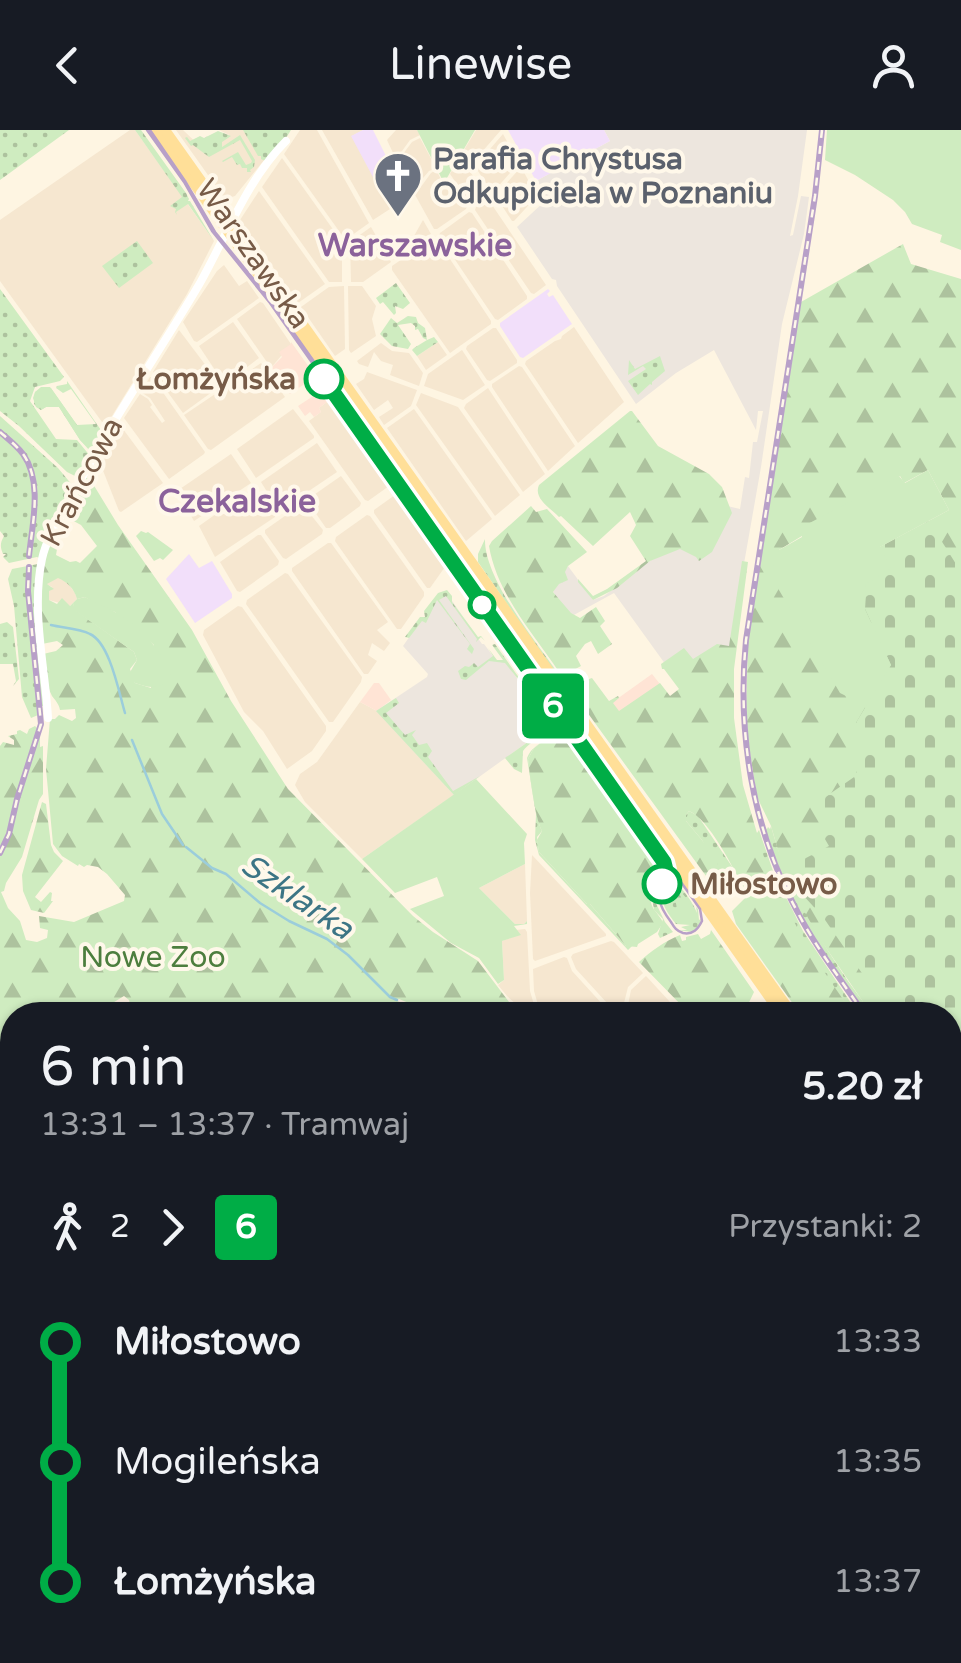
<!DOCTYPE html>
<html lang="pl">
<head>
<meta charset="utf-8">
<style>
  body { margin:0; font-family:"Varela Round",sans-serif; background:#20242c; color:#f1f3f6; height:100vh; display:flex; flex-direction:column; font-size:38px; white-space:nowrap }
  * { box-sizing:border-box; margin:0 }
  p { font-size:32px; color:#9ea1a6 }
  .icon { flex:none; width:55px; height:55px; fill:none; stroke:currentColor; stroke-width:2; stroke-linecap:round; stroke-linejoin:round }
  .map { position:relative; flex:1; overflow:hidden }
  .details { position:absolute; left:0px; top:872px; width:962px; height:662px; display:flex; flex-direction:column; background:#171b24; border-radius:40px 40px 0 0; box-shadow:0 2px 8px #0004 }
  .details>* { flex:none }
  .badge { padding:0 20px; border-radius:8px; font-size:35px; line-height:65px }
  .map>.badge { position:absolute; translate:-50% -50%; box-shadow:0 0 0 5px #fff }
  .legs { display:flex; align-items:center; gap:15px; height:110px; padding:0 40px; font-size:32px }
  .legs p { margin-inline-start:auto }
  .overview { display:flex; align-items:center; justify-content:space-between; height:170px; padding:0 40px }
  h1 { font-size:55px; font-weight:600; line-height:75px }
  ul { padding:0 40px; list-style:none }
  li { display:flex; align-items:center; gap:35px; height:120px; font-size:38px }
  li i { display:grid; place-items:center; width:15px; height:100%; margin:0 12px; background:currentColor }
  li i::after { content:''; width:25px; height:25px; margin:-12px; border:8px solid; border-radius:50%; background:#171b24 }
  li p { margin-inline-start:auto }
  li:first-child i { background:linear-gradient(#0000 50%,currentColor 0) }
  li:last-child i { background:linear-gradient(currentColor 50%,#0000 0) }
  header { display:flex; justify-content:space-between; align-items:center; height:130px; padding:0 40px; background:#171b24; font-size:45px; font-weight:600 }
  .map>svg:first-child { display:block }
  .residential { fill:#f6e7d0 }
  .commercial { fill:#ffe4d5 }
  .industrial { fill:#ede6de }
  .education { fill:#f2dffa }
  .grass { fill:url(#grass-dots) }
  .forest { fill:url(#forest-firs); fill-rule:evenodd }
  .cemetery { fill:url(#cemetery-stones) }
  .garden { fill:#cfecc0 }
  .water { fill:#b6dee9; stroke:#9bcddb; stroke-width:2.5 }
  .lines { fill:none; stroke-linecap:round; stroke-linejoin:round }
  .stream { stroke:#9bcddb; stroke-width:2.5 }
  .minor { stroke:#fff; stroke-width:8 }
  .major { stroke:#ffdf98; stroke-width:10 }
  .tram { stroke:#b8a0c8; stroke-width:2.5 }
  .rail-casing { stroke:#b8a0c8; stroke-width:6 }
  .rail { stroke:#fff8ea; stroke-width:2.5; stroke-dasharray:8; stroke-linecap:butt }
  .line-1-casing { stroke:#fff; stroke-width:22 }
  .line-1 { stroke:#00ad46; stroke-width:15 }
  .stop-1-dot { fill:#fff; stroke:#00ad46; stroke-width:5 }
  .labels { text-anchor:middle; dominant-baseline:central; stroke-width:8; stroke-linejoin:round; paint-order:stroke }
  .worship-label { font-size:30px; font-weight:bold; fill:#5b616d; stroke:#fff8ea; text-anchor:start }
  .street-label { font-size:30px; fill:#775b47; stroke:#fff8ea }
  .stop-label { font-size:30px; font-weight:bold; fill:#775b47; stroke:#fff8ea; text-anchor:end }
  .park-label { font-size:30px; fill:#4d7e3e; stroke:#fff8ea }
  .neighbourhood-label { font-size:32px; font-weight:bold; fill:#8b629b; stroke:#fff8ea }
  .water-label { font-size:32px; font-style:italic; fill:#3c7585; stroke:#fff8ea }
</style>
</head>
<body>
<header><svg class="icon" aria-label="back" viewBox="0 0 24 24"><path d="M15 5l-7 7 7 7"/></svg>Linewise<svg class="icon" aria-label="person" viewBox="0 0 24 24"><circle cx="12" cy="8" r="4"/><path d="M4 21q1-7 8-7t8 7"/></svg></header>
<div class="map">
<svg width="961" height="1533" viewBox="0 0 961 1533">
  <defs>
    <pattern id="grass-dots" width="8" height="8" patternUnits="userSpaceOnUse" patternTransform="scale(2.5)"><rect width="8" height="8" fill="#cfecc0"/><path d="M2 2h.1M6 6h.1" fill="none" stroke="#adc29e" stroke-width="1.8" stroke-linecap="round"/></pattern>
    <pattern id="forest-firs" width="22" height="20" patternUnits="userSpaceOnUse" patternTransform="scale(2.5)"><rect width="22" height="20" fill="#cfecc0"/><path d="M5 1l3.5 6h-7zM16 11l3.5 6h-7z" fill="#adc29e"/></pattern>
    <pattern id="cemetery-stones" width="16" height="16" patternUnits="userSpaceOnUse" patternTransform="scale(2.5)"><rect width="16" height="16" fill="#cfecc0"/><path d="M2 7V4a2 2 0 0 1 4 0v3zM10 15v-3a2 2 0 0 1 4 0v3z" fill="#adc29e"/></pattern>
  </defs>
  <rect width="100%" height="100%" fill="#fef5e2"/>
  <g class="residential">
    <path d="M130,0H135L214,111L187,164L107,294L102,292L0,151V90Z"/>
    <path d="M176,0H183L207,23L229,5L219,0H244L265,29L235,66L225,69Z"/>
    <path d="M300,0H317L369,93L348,108H344L284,24Z"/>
    <path d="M322,0H363L352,6L375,49L393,40L407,67L395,75L392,69L387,72L390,79L373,90Z"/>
    <path d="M396,0H417L420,5L410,10L402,21L394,25L387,10Z"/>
    <path d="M476,0H501L474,31L464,20Z"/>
    <path d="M503,4L519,33L494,61H491L476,38V35Z"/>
    <path d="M420,8L436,38L429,41L412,61L396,28L403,24L412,12Z"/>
    <path d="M460,27L486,65L473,74L470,73L450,44Z"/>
    <path d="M282,28L342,112V152H329L262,57Z"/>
    <path d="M521,37L537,66L514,91H512L497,68L496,65Z"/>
    <path d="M436,40L443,53L433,71L448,48L467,76L466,79L437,99H434L414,63L418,61L431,43Z"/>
    <path d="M259,61L325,154L298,173L240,90Z"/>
    <path d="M488,69L546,155L534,164L531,163L475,80L476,77Z"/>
    <path d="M469,82L472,83L527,166V169L498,190L495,189L439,106L440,103Z"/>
    <path d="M423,90L431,104L394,130L384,112L393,106L405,122Z"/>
    <path d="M371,97L391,132L363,152H351L350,112Z"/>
    <path d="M433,108H436L491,191V194L450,223L392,140V136Z"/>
    <path d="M224,135L239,156L247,151L259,168L197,212L194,211L183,192L217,141Z"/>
    <path d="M344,156L345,219L335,226L301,177L329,157Z"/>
    <path d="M348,156H362L376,176L372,189L376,206L351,223L349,220Z"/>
    <path d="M260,172L263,173L291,214L271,238L237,189Z"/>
    <path d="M233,192L259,228L229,251L223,247L221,249L199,216Z"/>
    <path d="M574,197L624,272L578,313L525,234L526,231L555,211L561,209L562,206Z"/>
    <path d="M493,198H496L517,230V233L490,251L487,250L466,219L467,216Z"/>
    <path d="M179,200L219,253L212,262L183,283L153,242Z"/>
    <path d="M438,212L447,225L426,240L417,226Z"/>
    <path d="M381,213L392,221L409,223L423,243L419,256L390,245L393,235L381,231L374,222L368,237L359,234L357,231Z"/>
    <path d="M462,220L485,255L463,270L424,256L428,244Z"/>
    <path d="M261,233L285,267L211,320L208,319L184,285Z"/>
    <path d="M519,236L522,237L575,316L548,341L492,257V254Z"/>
    <path d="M367,242L417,260L411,276L384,295L379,287L393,278L388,270L374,280L356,254L364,249Z"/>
    <path d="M150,247H152L205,322L204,324L169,349L124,288L140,264L148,269L152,275L150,277L162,293L165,291L150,268L141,262Z"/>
    <path d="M488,258L545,344L523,362L464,278L466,274Z"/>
    <path d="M421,263L458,277L520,365L495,386L416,275Z"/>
    <path d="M331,269L390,353L389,356L368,371L365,370L309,291L321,282L319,278Z"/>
    <path d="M293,279L314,306V308L256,348L237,319Z"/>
    <path d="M414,279L492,389L466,411L387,298Z"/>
    <path d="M120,295L163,353L121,382L119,381L102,338L105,336L101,326Z"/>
    <path d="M317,313L337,342L279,381L261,352Z"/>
    <path d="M231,324L251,353L194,391L177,361Z"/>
    <path d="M341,346L361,373L360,376L330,398H326L308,372V369Z"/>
    <path d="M254,357L275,384V387L215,427L199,396Z"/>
    <path d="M395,365L399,366L447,434L430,458H427L374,383V380Z"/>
    <path d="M302,374L323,400L322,404L286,429L283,428L265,403V400Z"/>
    <path d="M367,385L370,386L424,462V466L401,499H397L335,411L336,407Z"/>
    <path d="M258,405H261L279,431L278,435L240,462L237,461L220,432Z"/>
    <path d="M328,413H331L388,492L377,500L390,513L384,521L372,513L368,525L377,531L368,544H364L292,441V438Z"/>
    <path d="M285,443L288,444L362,547L361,552L333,592H329L246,474L247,470Z"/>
    <path d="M58,447L67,452L75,463L77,469L70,476L49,470V460L52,457L46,454Z"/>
    <path d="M238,476L242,477L326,596V601L312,621L287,639L263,601L244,582L203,505L204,500Z"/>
    <path d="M360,572L377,581L454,665L362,729L305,672L295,655L300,644L317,632Z"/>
    <path d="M532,725L606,804V806L535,831L533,829L530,763Z"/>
    <path d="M525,734L527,791L524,794H515L479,758Z"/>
    <path d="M525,799L527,802L530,861L537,885H528L507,866L498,855L504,850L502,811L520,804L516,800Z"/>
    <path d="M611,811L614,812L643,843L628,857L621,885H618L576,839L571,827L573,824Z"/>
    <path d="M564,827L567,828L572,841L604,876L601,885H569L578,880L572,876L561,885H541L534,861L533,839Z"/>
    <path d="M646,846L682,885H626L631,860Z"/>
    <path d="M950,1169L961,1180V1227L950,1215Z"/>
    <path d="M950,1398L961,1405V1470L950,1462Z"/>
    <path d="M950,1473L961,1481V1522L918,1533L903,1532L904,1523L950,1522Z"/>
    <path d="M739,1523H788L787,1531H740Z"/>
    <path d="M792,1523H843L842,1533H793Z"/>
    <path d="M847,1523H898V1533H846Z"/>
  </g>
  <g class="commercial">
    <path d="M291,212L314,244L313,248L290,264L271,238L282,227L279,222L291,214Z"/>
    <path d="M324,259L331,269L319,278L321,282L314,287L310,282L305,286L298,276Z"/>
    <path d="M652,544L671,568L683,559L685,561L669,573L657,557L617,584L610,574Z"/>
    <path d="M374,553H379L391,570L377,581L360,572Z"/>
  </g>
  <g class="industrial">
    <path d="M604,0H807L798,66L790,106L793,105L801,66L809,67L804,104L782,194L761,337L729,519L676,549L614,463L572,486L553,462L568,436L593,470L604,466L723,375L740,379L745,347L749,348L753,312H757L763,281H758L756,300L714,220L676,243L636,274L557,156L556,150L552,149L517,97L545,71L536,51L610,11Z"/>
    <path d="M438,465H448L482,514H484L496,530H504L542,583L545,595L543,601L454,665L376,581L427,547L428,544L403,516L422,489L425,491Z"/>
  </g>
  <g class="education">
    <path d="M363,0H373L393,40L374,49L351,6Z"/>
    <path d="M508,0H604L610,11L536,51Z"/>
    <path d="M548,159L550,161L547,164L549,167L553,165L572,194L523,228L520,227L500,196V193Z"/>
    <path d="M189,424L199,438L212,431L232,464V468L195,493L166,449Z"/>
  </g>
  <g class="grass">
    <path d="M0,0H69L0,50Z"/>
    <path d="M135,0H141L186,63L189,69L188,71H190L214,111L188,74L176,82L177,85L175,82L176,79L170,76L182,67Z"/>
    <path d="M243,0H291L281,16L265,31L261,29V26H258Z"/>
    <path d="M218,1L231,6L222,12V17L240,5L255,30L254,37L250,40L251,42H247V38H242L240,34L237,35L232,27L223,32L222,31L238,22L246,35L251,33L252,31L240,10L209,27L193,15L191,16L185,8L187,7L190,11L200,6L204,8Z"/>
    <path d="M137,111L153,133L119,158L102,136Z"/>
    <path d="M396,153L410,173L403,179L395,176L396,183L394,185L383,172L380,174L376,168Z"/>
    <path d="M0,159L64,247L60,251L35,257L30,271L56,309L77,310L91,327L81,345L79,343L75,346L67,342L19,296L0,281Z"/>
    <path d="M408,186L416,187L418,193L425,198L427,210L434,207L438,212L417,226L412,220L414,218L427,210L423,208L418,199L415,200V196L411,193L398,195L411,214L408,219L392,216L380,204L391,188L397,193Z"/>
    <path d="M660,226L665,241L652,252V255L650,254L638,265L628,251L646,239L643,236L628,245L629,230L635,239Z"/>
    <path d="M67,251L103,303L93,322L80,310L59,277H46L41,280L34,274L35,262L41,257H50L77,295L96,294L71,259L63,263L56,258L57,256L67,254Z"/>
    <path d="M0,286L58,338L73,356L69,368L66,366L61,374L64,376L39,428L37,427L9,433L3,427L6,424H3C0,417 0,413 4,406L0,401Z"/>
    <path d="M485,409C484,448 535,510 557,542L555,543L478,432V424Z"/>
    <path d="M38,434L44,576H42L43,583L31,588L22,567L14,476L8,449L12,439Z"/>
    <path d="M447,460L452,466V472L478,507L481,506L485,511L481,507L476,512L477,509L446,466L439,470L474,519L472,524L467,519L470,514L437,470L426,493L422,491L409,508L405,507L420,487H425L424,481L438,463Z"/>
    <path d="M484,479L526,540L525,541L533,553V558L519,539H522L517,536L493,502L481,481Z"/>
    <path d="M7,492L13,497L19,549L13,556L16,551L13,534H0V494Z"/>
    <path d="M495,514L542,580C556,605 536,605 523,621L522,643L514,639L505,628L542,602C548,582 519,551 505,533L489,531L466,550L461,549L458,541L465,536L469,537L474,533L478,537L493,526L488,518L497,530H503L492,515Z"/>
    <path d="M537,559L545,566L662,731C667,744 658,756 652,765L665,792L673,802L660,808L658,804L663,789L654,780L651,762C659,755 664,745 661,734L594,637L576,619V613L569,611L558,600L534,618L528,629C531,647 535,687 542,701L537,707L539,722L587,774H590L626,816L633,815L628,820L539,725L535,710L536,684L527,628C531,618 536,617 544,610C563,594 546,576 535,561Z"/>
    <path d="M396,568L399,573L386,583L405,605L416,600L412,605L419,615L427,613L432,621L428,627L453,661L480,646L454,665L376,581Z"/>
    <path d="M689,681L698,686L733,738L726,742L728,747L730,746L733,753L723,769L726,762L702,710L686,691V685Z"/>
    <path d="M771,696C785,748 810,794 840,839C850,855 862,869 872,885H866C847,857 826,829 809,799C790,767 777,734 765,698L767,699L768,697L770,699Z"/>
    <path d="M759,700L773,741L803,801L859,885H854C829,850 778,784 775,745L768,748L755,702L757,703Z"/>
    <path d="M668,737C675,754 690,765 697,783L696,777L698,779L699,790L701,789L700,795L692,802L678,800H687L681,797L690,795L676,794C657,770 660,764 668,737Z"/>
    <path d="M950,969C959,981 961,993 958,1008L961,1021L950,1005Z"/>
    <path d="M957,1230L961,1231V1233L957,1234L958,1250H961V1313L950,1305V1233Z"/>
    <path d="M339,1523H517L533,1533H357Z"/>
  </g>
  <g class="forest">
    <path d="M903,114L911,134L961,149V509L892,885H872L820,809L799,772L785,744L771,696L757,667L748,610L746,583L748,512L801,172ZM928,340L949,380L880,417L779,420L900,346L904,353Z"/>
    <path d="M44,257L51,258L77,295C87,298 89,305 94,314L90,321L80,310L59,277H46L41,280L36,277L33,268L35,262Z"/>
    <path d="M630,281H632L658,316L709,344L722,357L732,383L712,422L699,431L696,427L680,419L650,431L617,458L593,470L578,452V449L593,466L607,459L646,431L630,406L636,395L630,382L593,416L561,386L559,387C550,378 533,368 539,355Z"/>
    <path d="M85,348L90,349L118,395L192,500L231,571L288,659L413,786L433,802L478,831L512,876L523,885H438L399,869L395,870L429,885H132L129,870L124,866L93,885H59L52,882L51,885H12V912L0,913V616L3,612L14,615V610L8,606L17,604V601L20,600L27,604L29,599L35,596L40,601V617L43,616V664L39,670L22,727L6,753L4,761L1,762L8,778L20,791L26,810L37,812L47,808L48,800L40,798L39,786L74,792L124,771L125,765L107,744L98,737L87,735L84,737L79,734L78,736L62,726L53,714L46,639L50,589H55L59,585L72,591L76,588L75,579L60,580C59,574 55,570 52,566C46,555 45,538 43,524L56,521L63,515L57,511L42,514L40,480L44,427L61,396L56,425L70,432L76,431L80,433L97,416L81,395L66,387ZM58,448C67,452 74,458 77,469L85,467L100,477L115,482L154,515L151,558L135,553L130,539L137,530L134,522L75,480L73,473L70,476L62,468L57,474L49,470V461L54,459L47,454Z"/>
    <path d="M531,376L536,382L547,379L587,422L568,436L565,442L568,450L559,454L553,462L571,483L580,488L596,477L605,491L600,496L612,514L598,524L591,511L585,514L576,526L581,536L570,542H559C533,503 497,464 489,416L492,411Z"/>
    <path d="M742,431L748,432L734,539V588L743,655L766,734L768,748L744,758C733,738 709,689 689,681L686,685V691L702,710L726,747L727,755L722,768L571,560L577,553L592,548L609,571L618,566L619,568L613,573L619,581L660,553L670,566L679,559L664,539H662L661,534L684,518L693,529L717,514L729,516Z"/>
    <path d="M561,598L566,600L567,610L576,612V619L594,637L662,736C662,743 663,747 659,754C654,761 647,766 653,778C656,783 661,787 663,793L657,802L638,814L637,817L626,816L590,774H587L539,722L537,710L542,701C535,688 530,647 528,629L534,618Z"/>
    <path d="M42,672L46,674L51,715L54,722L63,731L35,767L41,772L50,762L52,763L51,771H53L44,783L31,780L23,761L22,745Z"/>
    <path d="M774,749C794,799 823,841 854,885H801L736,794L732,781L746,767L745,763Z"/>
    <path d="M682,763L692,775L695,785L689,791L675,786L677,779L675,768Z"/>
    <path d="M711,800L754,862L743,885H697L700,879L698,877L687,881L639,832C651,821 665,811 680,805L682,811L686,810V807L698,804L701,809L710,804Z"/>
    <path d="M0,949L6,959L3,968L12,970L11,1001L0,999Z"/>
    <path d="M950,1022L961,1038V1101L950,1088Z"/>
    <path d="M0,1129L12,1131V1183L0,1153Z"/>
    <path d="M0,1296L9,1308L12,1321V1522H339L357,1533H0Z"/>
    <path d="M517,1523L527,1528L526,1533H488L484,1528V1523Z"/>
    <path d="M615,1523L647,1526L675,1533L567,1532C580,1521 599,1523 615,1523Z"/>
  </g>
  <path class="cemetery" d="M929,391L961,442V984L950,969V885H891L823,787L781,741L829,716L819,699L821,670L857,645V591L891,535L865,479L866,454L880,417Z"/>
  <g class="garden">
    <path d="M417,0H475L444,53Z"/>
    <path d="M827,0H961V120L940,112L942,105L912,94L905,82L893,70L855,45L825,30Z"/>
    <path d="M928,340L949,380L880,417L891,438L866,454L865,479L891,535L866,576L840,563L773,450V437L779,420L802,407L800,398L899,346L905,353Z"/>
    <path d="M141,401L146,403L148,402L173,420L163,430L160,428L154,431L136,406Z"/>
    <path d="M85,467C95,473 105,476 115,482C139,495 160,519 171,543C165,560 150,559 135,553L129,544L137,530L134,522L74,480L73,473L77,469Z"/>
    <path d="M476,649L527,704L524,713L525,734L479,758L515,794H524L527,791V794L514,796L521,805L502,811L504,850L498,854L479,828L451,813L410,779L444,766L437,747L395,763L362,729Z"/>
  </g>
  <path class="water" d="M12,1055V1096L0,1088V1058Z"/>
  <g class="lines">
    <g class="stream">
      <path d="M51,495C63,498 79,498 90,504C110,513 119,563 125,583"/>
      <path d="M132,610L162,684L183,715"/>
      <path d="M186,717L212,738L226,744L260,773L289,791L327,809L348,825L390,867L397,870"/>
      <path d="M950,1097L961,1111"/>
      <path d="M0,1205L12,1238"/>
      <path d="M950,1277L961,1282"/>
    </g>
    <g class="minor">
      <path d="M48,588C45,536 31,481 42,429C47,405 63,383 75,361C112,289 159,223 200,153C227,105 247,50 286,11"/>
      <path d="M634,1522L687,1533"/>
      <path d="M545,1533L586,1522"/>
      <path d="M942,1533L961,1528"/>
    </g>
    <g class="major">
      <path d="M156,0L782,885"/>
      <path d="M165,0L793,885"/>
      <path d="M950,1107L961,1123"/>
      <path d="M950,1123L961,1138"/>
    </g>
    <path class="tram" d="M147,0L184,52L212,101L270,173L664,732C672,760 645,758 671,792C674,797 676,801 683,803C693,805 698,799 702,791L700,779L272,172L215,102L185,51L150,0"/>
    <g class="rail-casing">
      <g id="rail">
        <path d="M822,0L815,66L746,510C737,602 752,699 797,781C816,818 842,851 865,885"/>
        <path d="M0,302C8,309 17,316 23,324C43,352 32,395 29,426"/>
        <path d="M0,723L9,704L17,669L41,594L28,461L29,437"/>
        <path d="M950,1012L961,1027"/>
      </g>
    </g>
    <use href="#rail" class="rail"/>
  </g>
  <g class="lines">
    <g class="line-1-casing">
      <path id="line-1" d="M324,249L664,732L666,740L662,754"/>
    </g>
    <use href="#line-1" class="line-1"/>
  </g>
  <defs>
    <g id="church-pin" transform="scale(2.5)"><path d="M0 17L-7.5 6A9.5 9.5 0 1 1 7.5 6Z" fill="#6b7280" stroke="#fff8ea"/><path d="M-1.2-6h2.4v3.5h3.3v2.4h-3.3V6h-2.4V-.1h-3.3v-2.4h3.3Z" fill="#fff"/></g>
  </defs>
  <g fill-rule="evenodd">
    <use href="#church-pin" x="398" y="46"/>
  </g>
  <g class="stop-1-dot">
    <circle cx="324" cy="249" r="18"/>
    <circle cx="482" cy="475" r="12"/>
    <circle cx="662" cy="754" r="18"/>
  </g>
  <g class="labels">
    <g class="worship-label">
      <text x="433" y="29">Parafia Chrystusa<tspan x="433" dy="34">Odkupiciela w Poznaniu</tspan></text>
    </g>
    <g class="street-label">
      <text transform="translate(253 124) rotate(55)">Warszawska</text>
      <text transform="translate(82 352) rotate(-62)">Krańcowa</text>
    </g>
    <g class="stop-label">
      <text x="296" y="249">Łomżyńska</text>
      <text x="690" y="754" text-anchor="start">Miłostowo</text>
    </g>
    <g class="park-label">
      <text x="153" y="827">Nowe Zoo</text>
    </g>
    <g class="neighbourhood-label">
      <text x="415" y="116">Warszawskie</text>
      <text x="237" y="372">Czekalskie</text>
    </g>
    <g class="water-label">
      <text transform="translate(297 767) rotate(34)">Szklarka</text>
    </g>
  </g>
</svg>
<b class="badge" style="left:553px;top:576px;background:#00ad46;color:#fff">6</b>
<section class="details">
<div class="overview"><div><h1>6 min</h1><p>13:31 – 13:37 · Tramwaj</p></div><b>5.20 zł</b></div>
<div class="legs"><svg class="icon" aria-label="walk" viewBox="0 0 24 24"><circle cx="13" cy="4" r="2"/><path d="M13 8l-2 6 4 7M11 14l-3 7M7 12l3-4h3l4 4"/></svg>2<svg class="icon" aria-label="forward" viewBox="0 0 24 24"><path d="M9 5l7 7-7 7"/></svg><b class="badge" style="background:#00ad46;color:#fff">6</b><p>Przystanki: 2</p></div>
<ul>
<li><i style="color:#00ad46"></i><b>Miłostowo</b><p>13:33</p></li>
<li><i style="color:#00ad46"></i><span>Mogileńska</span><p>13:35</p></li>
<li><i style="color:#00ad46"></i><b>Łomżyńska</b><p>13:37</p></li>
</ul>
</section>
</div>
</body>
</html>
